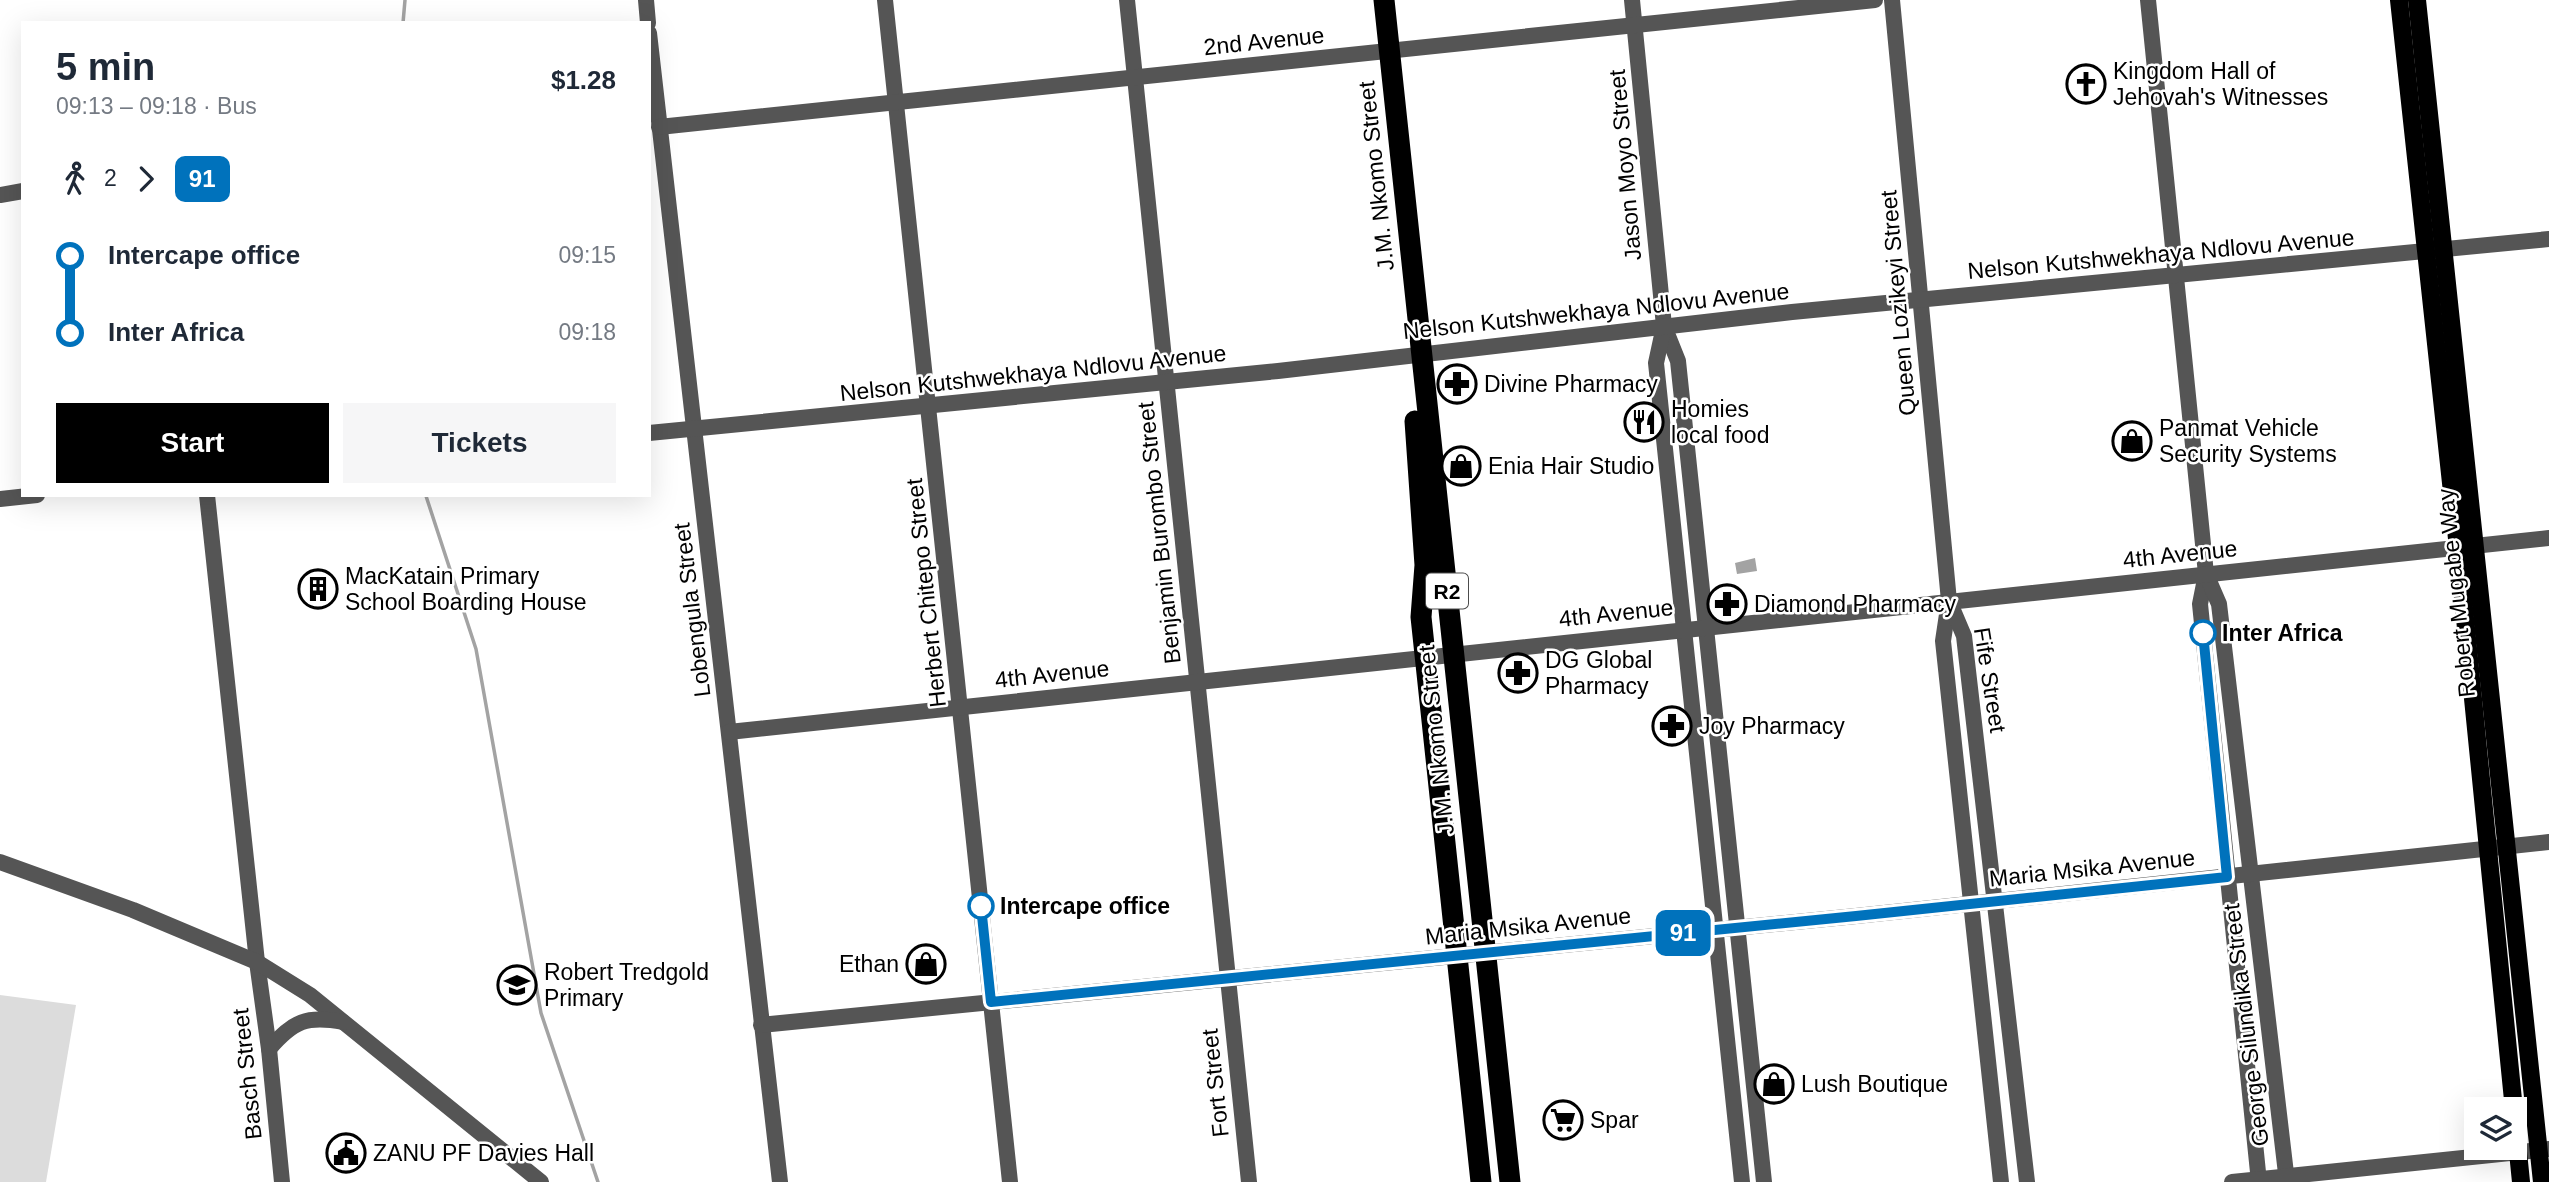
<!DOCTYPE html>
<html lang="en">
<head>
<meta charset="utf-8">
<style>
  body { margin:0; font-family:Helvetica,sans-serif; background:#f6f6f7; color:#1f2937; height:100vh; display:flex; flex-direction:column; font-size:26px; white-space:nowrap }
  * { box-sizing:border-box; margin:0 }
  p { font-size:23px; color:#747a83 }
  .icon { flex:none; width:38px; height:38px; fill:none; stroke:currentColor; stroke-width:2; stroke-linecap:round; stroke-linejoin:round }
  .map { position:relative; flex:1; overflow:hidden }
  .drawer { position:absolute; left:21px; top:21px; width:630px; height:476px; display:flex; flex-direction:column; background:#fff; border-radius:0px; box-shadow:0 7px 28px #0002 }
  .drawer>* { flex:none }
  .badge { padding:0 14px; border-radius:10px; font-size:24px; line-height:46px }
  .controls { position:absolute; left:2464px; top:1097px; display:grid; gap:14px }
  .controls a { display:grid; place-items:center; width:63px; height:63px; border-radius:0px; background:#fff; box-shadow:0 7px 28px #0002; font-size:35px }
  .map>.badge { position:absolute; translate:-50% -50%; box-shadow:0 0 0 4px #fff }
  .legs { display:flex; align-items:center; gap:10px; height:77px; padding:0 35px; font-size:23px }
  .legs p { margin-inline-start:auto }
  .headline { display:flex; align-items:center; justify-content:space-between; height:119px; padding:0 35px }
  h1 { font-size:38px; font-weight:700; line-height:52px }
  .cta { display:flex; gap:14px; margin-top:auto; padding:14px 35px }
  .cta a { flex:1; height:80px; border-radius:0px; background:#000; color:#fff; font-size:28px; font-weight:700; line-height:80px; text-align:center }
  .cta a+a { background:#f6f6f7; color:#1f2937 }
  ul { padding:0 35px; list-style:none }
  li { display:flex; align-items:center; gap:24px; height:77px; font-size:26px }
  li i { display:grid; place-items:center; width:10px; height:100%; margin:0 9px; background:currentColor }
  li i::after { content:''; width:18px; height:18px; margin:-9px; border:5px solid; border-radius:50%; background:#fff }
  li p { margin-inline-start:auto }
  li:first-child i { background:linear-gradient(#0000 50%,currentColor 0) }
  li:last-child i { background:linear-gradient(currentColor 50%,#0000 0) }
  .map>svg:first-child { display:block }
  .green { fill:#dcdcdc }
  .water { fill:#a3a3a3 }
  .lines { fill:none; stroke-linecap:round; stroke-linejoin:round }
  .stream { stroke:#a3a3a3; stroke-width:3.5 }
  .minor { stroke:#555; stroke-width:16 }
  .major { stroke:#000; stroke-width:18 }
  .highway { stroke:#000; stroke-width:21 }
  .line-1-casing { stroke:#fff; stroke-width:16 }
  .line-1 { stroke:#0072bc; stroke-width:10 }
  .stop-1-dot { fill:#fff; stroke:#0072bc; stroke-width:3.5 }
  .labels { text-anchor:middle; dominant-baseline:central; stroke-width:5; stroke-linejoin:round; paint-order:stroke }
  .shield { fill:#fff; stroke:#4c4c4c; stroke-width:2 }
  .shield-label { font-size:21px; font-weight:bold; fill:#000 }
  .street-label { font-size:23px; fill:#000; stroke:#fff }
  .poi-label { font-size:23px; fill:#000; stroke:#fff; text-anchor:start }
  .stop-label { font-size:23px; font-weight:bold; fill:#000; stroke:#fff; text-anchor:start }
</style>
</head>
<body>
<div class="map">
<svg width="2549" height="1182" viewBox="0 0 2549 1182">
  <rect width="100%" height="100%" fill="#fff"/>
  <path class="green" d="M0,995L76,1005L46,1182H0Z"/>
  <path class="water" d="M1755,558L1757,571L1737,574L1735,563Z"/>
  <g class="lines">
    <g class="stream">
      <path d="M403,23L405,0"/>
      <path d="M426,496L476,649L541,1013L598,1182"/>
    </g>
    <g class="minor">
      <path d="M646,0L648,23"/>
      <path d="M885,0L1010,1182"/>
      <path d="M1127,0L1249,1182"/>
      <path d="M1632,0L1664,326L1678,361L1764,1182"/>
      <path d="M1892,0L1949,601L1943,641L2001,1182"/>
      <path d="M2148,0L2206,574L2200,604L2259,1182"/>
      <path d="M649,33L780,1182"/>
      <path d="M659,127L1875,0"/>
      <path d="M0,195L23,191"/>
      <path d="M1664,326L1656,363L1742,1182"/>
      <path d="M649,433L1278,371L1792,312L2549,239"/>
      <path d="M207,495L257,962L269,1049L282,1182"/>
      <path d="M0,499L37,495"/>
      <path d="M2206,574L2219,604L2287,1182"/>
      <path d="M1950,603L1964,636L2027,1182"/>
      <path d="M729,732L2549,538"/>
      <path d="M0,862L133,910L257,962L310,995L541,1182"/>
      <path d="M761,1025L1856,916L2549,842"/>
      <path d="M269,1049C293,1021 307,1015 343,1022"/>
      <path d="M2232,1182L2549,1149"/>
    </g>
    <g class="major">
      <path d="M2399,0L2458,548L2514,1110"/>
      <path d="M2417,0L2542,1182"/>
      <path d="M2515,1122L2521,1182"/>
    </g>
    <g class="highway">
      <path d="M1384,0L1510,1182"/>
      <path d="M1415,421L1425,565L1421,617L1481,1182"/>
    </g>
  </g>
  <g class="lines">
    <g class="line-1-casing">
      <path id="line-1" d="M981,906L991,1002L1856,916L2227,877L2203,633"/>
    </g>
    <use href="#line-1" class="line-1"/>
  </g>
  <defs>
    <g id="church-ring" transform="scale(2.0125)"><circle r="9.5" fill="#fff" stroke="#000" stroke-width="1.5"/><path d="M-1.2-6h2.4v3.5h3.3v2.4h-3.3V6h-2.4V-.1h-3.3v-2.4h3.3Z" fill="#000"/></g>
    <g id="pharmacy-ring" transform="scale(2.0125)"><circle r="9.5" fill="#fff" stroke="#000" stroke-width="1.5"/><path d="M-2-6h4v4h4v4h-4v4h-4v-4h-4v-4h4Z" fill="#000"/></g>
    <g id="restaurant-ring" transform="scale(2.0125)"><circle r="9.5" fill="#fff" stroke="#000" stroke-width="1.5"/><path d="M-5-6h1v4h1v-4h1v4h1v-4h1v5L-1.5 .5V6h-2V.5L-5-1ZM5-6V6H3V1.5H1.5Q1.5-4 5-6Z" fill="#000"/></g>
    <g id="shop-ring" transform="scale(2.0125)"><circle r="9.5" fill="#fff" stroke="#000" stroke-width="1.5"/><path d="M-5-2.5h2.3a2.7 3.5 0 0 1 5.4 0H5L5.5 6h-11ZM-1.5-2.5h3a1.5 2.3 0 0 0-3 0Z" fill="#000"/></g>
    <g id="building-ring" transform="scale(2.0125)"><circle r="9.5" fill="#fff" stroke="#000" stroke-width="1.5"/><path d="M-4-6H4V6H1V3H-1V6H-4ZM-2.5-4.3h1.7v1.8h-1.7ZM.8-4.3h1.7v1.8H.8ZM-2.5-1h1.7V.8h-1.7ZM.8-1h1.7V.8H.8Z" fill="#000"/></g>
    <g id="school-ring" transform="scale(2.0125)"><circle r="9.5" fill="#fff" stroke="#000" stroke-width="1.5"/><path d="M0-5L7-2L0 1L-7-2ZM-4 1L0 2.5L4 1V4Q0 6-4 4Z" fill="#000"/></g>
    <g id="supermarket-ring" transform="scale(2.0125)"><circle r="9.5" fill="#fff" stroke="#000" stroke-width="1.5"/><path d="M-6-5.5h2.5l.6 2H6L4.5 2H-2.5L-4.4-4H-6ZM-1.5 3.2a1.3 1.3 0 1 0 .1 0ZM3 3.2a1.3 1.3 0 1 0 .1 0Z" fill="#000"/></g>
    <g id="civic-ring" transform="scale(2.0125)"><circle r="9.5" fill="#fff" stroke="#000" stroke-width="1.5"/><path d="M-.6-6.5H3V-4.5H.6V-3L4-1V1h2V6H-6V1h2V-1L-.6-3ZM-1.2 2.5V6h2.4V2.5Z" fill="#000"/></g>
  </defs>
  <g fill-rule="evenodd">
    <use href="#church-ring" x="2086" y="84"/>
    <use href="#pharmacy-ring" x="1457" y="384"/>
    <use href="#restaurant-ring" x="1644" y="422"/>
    <use href="#shop-ring" x="2132" y="441"/>
    <use href="#shop-ring" x="1461" y="466"/>
    <use href="#building-ring" x="318" y="589"/>
    <use href="#pharmacy-ring" x="1727" y="604"/>
    <use href="#pharmacy-ring" x="1518" y="673"/>
    <use href="#pharmacy-ring" x="1672" y="726"/>
    <use href="#shop-ring" x="926" y="964"/>
    <use href="#school-ring" x="517" y="985"/>
    <use href="#shop-ring" x="1774" y="1084"/>
    <use href="#supermarket-ring" x="1563" y="1120"/>
    <use href="#civic-ring" x="346" y="1153"/>
  </g>
  <g class="stop-1-dot">
    <circle cx="2203" cy="633" r="12"/>
    <circle cx="981" cy="906" r="12"/>
  </g>
  <g class="labels">
    <rect class="shield" x="1426" y="573.5" width="42" height="35" rx="5"/>
    <g class="shield-label">
      <text x="1447" y="591">R2</text>
    </g>
    <g class="street-label">
      <text transform="translate(1264 41) rotate(-6)">2nd Avenue</text>
      <text transform="translate(1625 165) rotate(-95)">Jason Moyo Street</text>
      <text transform="translate(1376 176) rotate(-96)">J.M. Nkomo Street</text>
      <text transform="translate(2161 254) rotate(-5)">Nelson Kutshwekhaya Ndlovu Avenue</text>
      <text transform="translate(1898 303) rotate(-95)">Queen Lozikeyi Street</text>
      <text transform="translate(1596 311) rotate(-6)">Nelson Kutshwekhaya Ndlovu Avenue</text>
      <text transform="translate(1033 373) rotate(-6)">Nelson Kutshwekhaya Ndlovu Avenue</text>
      <text transform="translate(1159 533) rotate(-96)">Benjamin Burombo Street</text>
      <text transform="translate(2180 554) rotate(-6)">4th Avenue</text>
      <text transform="translate(926 593) rotate(-96)">Herbert Chitepo Street</text>
      <text transform="translate(2456 593) rotate(-96)">Robert Mugabe Way</text>
      <text transform="translate(692 610) rotate(-97)">Lobengula Street</text>
      <text transform="translate(1616 613) rotate(-6)">4th Avenue</text>
      <text transform="translate(1052 674) rotate(-6)">4th Avenue</text>
      <text transform="translate(1990 680) rotate(81)">Fife Street</text>
      <text transform="translate(1436 740) rotate(-96)">J.M. Nkomo Street</text>
      <text transform="translate(2092 868) rotate(-6)">Maria Msika Avenue</text>
      <text transform="translate(1528 926) rotate(-6)">Maria Msika Avenue</text>
      <text transform="translate(2246 1025) rotate(-97)">George Silundika Street</text>
      <text transform="translate(247 1074) rotate(-96)">Basch Street</text>
      <text transform="translate(1215 1083) rotate(-96)">Fort Street</text>
    </g>
    <g class="poi-label">
      <text x="2113" y="71">Kingdom Hall of<tspan x="2113" dy="26">Jehovah's Witnesses</tspan></text>
      <text x="1484" y="384">Divine Pharmacy</text>
      <text x="1671" y="409">Homies<tspan x="1671" dy="26">local food</tspan></text>
      <text x="2159" y="428">Panmat Vehicle<tspan x="2159" dy="26">Security Systems</tspan></text>
      <text x="1488" y="466">Enia Hair Studio</text>
      <text x="345" y="576">MacKatain Primary<tspan x="345" dy="26">School Boarding House</tspan></text>
      <text x="1754" y="604">Diamond Pharmacy</text>
      <text x="1545" y="660">DG Global<tspan x="1545" dy="26">Pharmacy</tspan></text>
      <text x="1699" y="726">Joy Pharmacy</text>
      <text x="899" y="964" text-anchor="end">Ethan</text>
      <text x="544" y="972">Robert Tredgold<tspan x="544" dy="26">Primary</tspan></text>
      <text x="1801" y="1084">Lush Boutique</text>
      <text x="1590" y="1120">Spar</text>
      <text x="373" y="1153">ZANU PF Davies Hall</text>
    </g>
    <g class="stop-label">
      <text x="2222" y="633">Inter Africa</text>
      <text x="1000" y="906">Intercape office</text>
    </g>
  </g>
</svg>
<div class="controls">
<a><svg class="icon" aria-label="layers" viewBox="0 0 24 24"><path d="M12 4l9 5-9 5-9-5zM3 14l9 5 9-5"/></svg></a>
</div>
<b class="badge" style="left:1683px;top:933px;background:#0072bc;color:#fff">91</b>
<section class="drawer">
<div class="headline"><div><h1>5 min</h1><p>09:13 – 09:18 · Bus</p></div><b>$1.28</b></div>
<div class="legs"><svg class="icon" aria-label="walk" viewBox="0 0 24 24"><circle cx="13" cy="4" r="2"/><path d="M13 8l-2 6 4 7M11 14l-3 7M7 12l3-4h3l4 4"/></svg>2<svg class="icon" aria-label="forward" viewBox="0 0 24 24"><path d="M9 5l7 7-7 7"/></svg><b class="badge" style="background:#0072bc;color:#fff">91</b></div>
<ul>
<li><i style="color:#0072bc"></i><b>Intercape office</b><p>09:15</p></li>
<li><i style="color:#0072bc"></i><b>Inter Africa</b><p>09:18</p></li>
</ul>
<div class="cta"><a>Start</a><a>Tickets</a></div>
</section>
</div>
</body>
</html>
